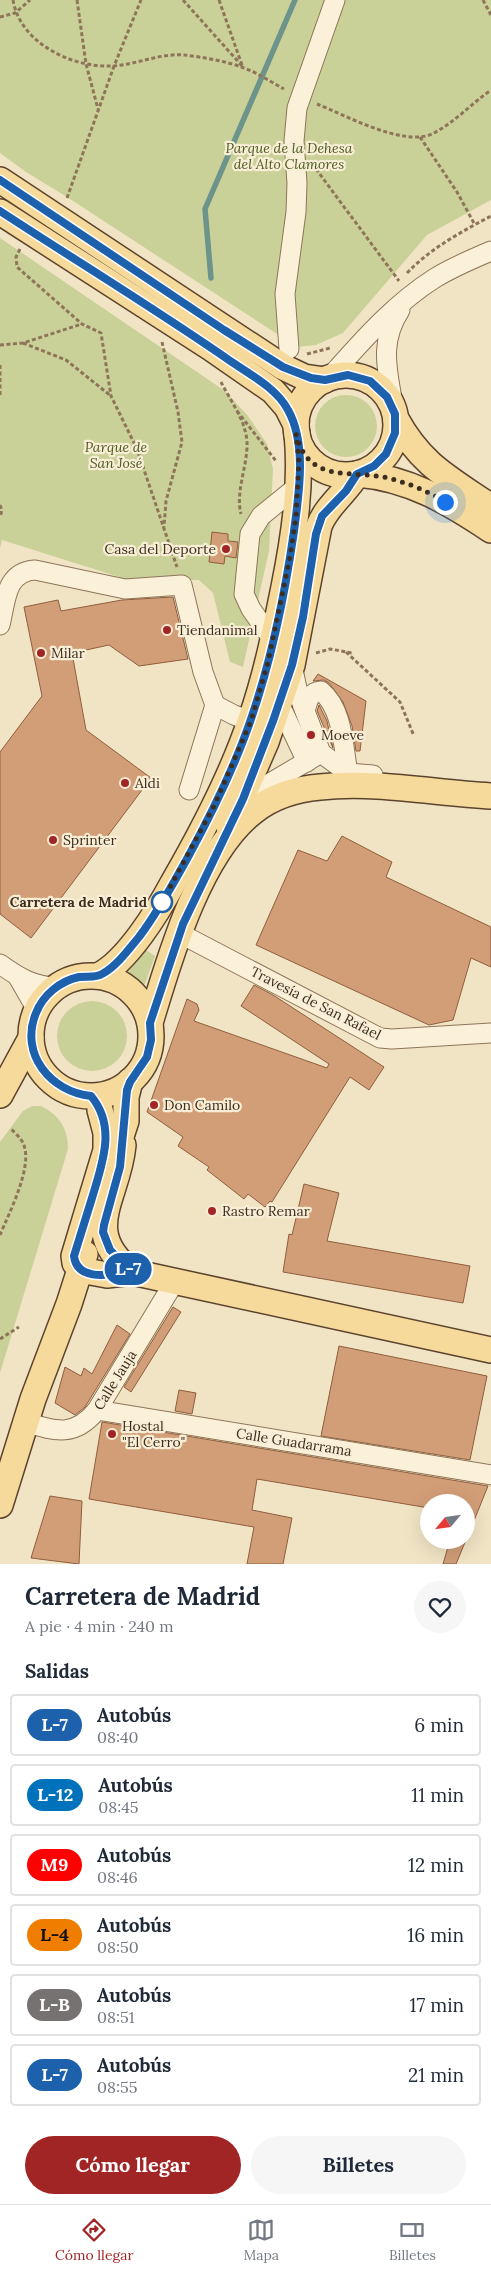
<!DOCTYPE html>
<html lang="es">
<head>
<meta charset="utf-8">
<style>
  body { margin:0; font-family:Lora,serif; background:#f6f6f7; color:#1f2937; height:100vh; display:flex; flex-direction:column; font-size:19px; white-space:nowrap }
  * { box-sizing:border-box; margin:0 }
  p { font-size:16px; color:#747a83 }
  .icon { flex:none; width:28px; height:28px; fill:none; stroke:currentColor; stroke-width:2; stroke-linecap:round; stroke-linejoin:round }
  .map { position:relative; height:1564px; overflow:hidden }
  .sheet { display:flex; flex-direction:column; background:#fff; flex:1 }
  .sheet>* { flex:none }
  .badge { padding:0 10px; border-radius:16px; font-size:18px; line-height:32px }
  .needle { width:32px; rotate:241deg }
  .tools { position:absolute; left:420px; top:1494px; display:grid; gap:10px }
  .tools a { display:grid; place-items:center; width:55px; height:55px; border-radius:50%; background:#fff; box-shadow:0 5px 20px #0002; font-size:25px }
  .you { position:absolute; width:25px; height:25px; margin:-12px; border:4px solid #fff; border-radius:50%; background:#1a73e8; box-shadow:0 0 0 8px #1a73e833 }
  .map>.badge { position:absolute; translate:-50% -50%; box-shadow:0 0 0 2px #fff }
  h2 { padding:0 25px; font-size:19px; line-height:45px }
  .round { display:grid; place-items:center; flex:none; width:52px; height:52px; border-radius:26px; background:#f6f6f7 }
  .headline { display:flex; align-items:center; justify-content:space-between; height:85px; padding:0 25px }
  h1 { font-size:24px; font-weight:700; line-height:38px }
  .button { display:flex; gap:10px; margin-top:auto; padding:10px 25px }
  .button a { flex:1; height:58px; border-radius:30px; background:#a22526; color:#fff; font-size:20px; font-weight:700; line-height:58px; text-align:center }
  .button a+a { background:#f6f6f7; color:#1f2937 }
  ul { padding:0; list-style:none }
  li { display:flex; align-items:center; gap:15px; height:62px; margin:0 10px 8px; padding:0 15px; border:2px solid #e0e1e3; border-radius:5px }
  li div { flex:1 }
  li b { display:block; font-size:19px }
  li em { font-style:normal }
  li .badge { min-width:55px; font-weight:700; text-align:center }
  .menu { display:flex; justify-content:space-around; align-items:center; height:70px; border-top:1px solid #e0e1e3; background:#fff; font-size:14px; color:#747a83 }
  .menu a { display:grid; justify-items:center; gap:2px }
  .menu .on { color:#a22526 }
  .map>svg:first-child { display:block }
  .green { fill:#cad198 }
  .lines { fill:none; stroke-linecap:round; stroke-linejoin:round }
  .stream { stroke:#6d948a; stroke-width:5.5 }
  .building { fill:#d29e78; stroke:#8f5e3d }
  .minor-casing { stroke:#8e7559; stroke-width:21 }
  .major-casing { stroke:#5c432e; stroke-width:28 }
  .path { stroke:#8e7559; stroke-width:3; stroke-dasharray:4 2.5; stroke-linecap:butt }
  .minor { stroke:#fbf1d9; stroke-width:19 }
  .major { stroke:#f6da9b; stroke-width:25 }
  .line-casing { stroke:#fff; stroke-width:11 }
  .line { stroke:#1d61ac; stroke-width:8 }
  .walk { stroke:#3d2d1e; stroke-width:5; stroke-dasharray:0 9 }
  .poi-dot { fill:#a22526; stroke:#f8eed5; stroke-width:2 }
  .stop-dot { fill:#fff; stroke:#1d61ac; stroke-width:2.5 }
  .labels { text-anchor:middle; dominant-baseline:central; stroke-width:4.5; stroke-linejoin:round; paint-order:stroke }
  .park-label { font-size:14px; font-style:italic; fill:#4d5b23; stroke:#f8eed5 }
  .poi-label { font-size:14px; fill:#3d2d1e; stroke:#f8eed5; text-anchor:start }
  .stop-label { font-size:14px; font-weight:bold; fill:#3d2d1e; stroke:#f8eed5; text-anchor:end }
  .street-label { font-size:14px; fill:#3d2d1e; stroke:#f8eed5 }
</style>
</head>
<body>
<div class="map">
<svg width="491" height="1564" viewBox="0 0 491 1564">
  <rect width="100%" height="100%" fill="#f1e4c5"/>
  <g class="green">
    <path d="M0,0H491V200L427,235L343,333L316,345L297,347L67,197L26,172L0,153Z"/>
    <path d="M0,238L225,391L248,416L267,444L273,469L269,551L243,667L230,662L213,593L199,580L132,581L2,540L0,548Z"/>
    <circle cx="346" cy="426" r="31"/>
    <path d="M146,950L155,956L143,989L125,974Z"/>
    <circle cx="92" cy="1036" r="35"/>
    <path d="M41,1106C59,1115 68,1128 68,1149L0,1373V1142L23,1111L32,1106Z"/>
  </g>
  <g class="lines">
    <path class="stream" d="M211,278L205,209L295,0"/>
  </g>
  <g class="building">
    <path d="M212,532L228,534V541L238,542L236,558L225,556L224,564L209,562Z"/>
    <path d="M173,597L188,659L139,666L109,645L72,653L86,730L151,778L31,938L0,914V752L42,696L24,607L58,600L61,611L122,600Z"/>
    <path d="M318,674L366,701L360,751H356L352,726L343,702L329,683L324,680L313,681Z"/>
    <path d="M319,705L327,721L333,748L317,711Z"/>
    <path d="M342,836L392,862L386,877L491,927V967L471,958L453,1020L429,1025L256,945L298,850L327,861Z"/>
    <path d="M254,985L273,995L384,1067L369,1090L350,1077L272,1202L270,1201L265,1207L248,1194L244,1199L207,1170L209,1167L178,1146L183,1137L147,1112L187,999L197,1004L199,1010L194,1021L327,1068L329,1064L241,1006Z"/>
    <path d="M304,1184L339,1193L327,1241L470,1266L463,1303L283,1272L289,1234L292,1235Z"/>
    <path d="M173,1307L181,1312L131,1392L124,1387Z"/>
    <path d="M117,1325L130,1334L85,1407L75,1415L55,1403L65,1367L81,1376L84,1368L92,1374Z"/>
    <path d="M339,1346L487,1376L470,1460L321,1436Z"/>
    <path d="M179,1390L196,1393L192,1414L175,1411Z"/>
    <path d="M102,1422L488,1486L467,1538L466,1502H429V1508L257,1479L252,1510L292,1518L283,1564H247L254,1527L89,1499Z"/>
    <path d="M50,1496L82,1501L79,1564L31,1558Z"/>
    <path d="M450,1540H466L456,1564H443Z"/>
  </g>
  <g class="lines">
    <g class="minor-casing">
      <g id="minor">
        <path d="M289,349L285,294L296,212L297,183L294,141L297,108L335,0"/>
        <path d="M329,378C362,341 394,304 435,278C453,267 472,259 491,251"/>
        <path d="M394,410C388,372 378,344 400,310"/>
        <path d="M0,625C6,601 5,572 35,570L125,589L182,585L203,672L215,705L189,790"/>
        <path d="M273,640L251,609L244,594L250,534L261,516L298,486"/>
        <path d="M292,665L298,693L321,753L348,773L373,775"/>
        <path d="M279,703L307,762"/>
        <path d="M215,705L234,715L251,721"/>
        <path d="M305,711C308,701 309,692 321,691C343,709 343,746 348,773"/>
        <path d="M243,799L321,753"/>
        <path d="M179,933L380,1038L392,1039L491,1033"/>
        <path d="M0,964C18,977 34,987 57,987"/>
        <path d="M18,977L37,1010"/>
        <path d="M97,1410L491,1475"/>
        <path d="M26,1422C56,1432 75,1437 97,1410L175,1281"/>
      </g>
    </g>
    <g class="major-casing">
      <g id="major">
        <path d="M0,180L283,367L304,377L325,380"/>
        <path d="M0,212L211,348L273,391L287,407L296,425"/>
        <circle cx="346" cy="425" r="50"/>
        <path d="M396,419C421,465 449,478 491,507"/>
        <path d="M357,474C409,478 449,502 491,530"/>
        <path d="M229,827L266,742L292,665L319,526C327,505 346,493 357,474"/>
        <path d="M98,976C127,962 158,911 173,883C203,831 232,776 251,719C266,676 275,632 284,587C294,537 302,485 297,433"/>
        <circle cx="91" cy="1036" r="60"/>
        <path d="M150,1023C169,960 199,853 254,811C273,796 297,789 320,787C377,781 434,793 491,796"/>
        <path d="M0,1095L31,1038"/>
        <path d="M100,1110L106,1133V1150L74,1256L75,1263L80,1270L107,1275L132,1272L491,1350"/>
        <path d="M123,1145C118,1199 79,1231 132,1272"/>
        <path d="M113,1161L126,1121V1097L130,1081"/>
        <path d="M0,1505L33,1399L69,1304L85,1254"/>
      </g>
    </g>
    <g class="path">
      <path d="M13,0C20,43 72,68 112,66C136,65 159,53 184,55C202,57 226,61 244,68C258,73 271,82 284,89"/>
      <path d="M77,0L86,64L98,109"/>
      <path d="M183,0L243,67"/>
      <path d="M219,0L242,65"/>
      <path d="M483,0L491,15"/>
      <path d="M0,17L15,13L30,0"/>
      <path d="M317,104C345,115 403,147 432,134C454,123 471,104 491,90"/>
      <path d="M420,137L457,192L475,225"/>
      <path d="M316,169L399,281"/>
      <path d="M67,198L114,66L141,0"/>
      <path d="M20,249L16,257L17,267L82,324L101,333L111,396L137,449L177,567"/>
      <path d="M407,273C431,248 461,232 491,216"/>
      <path d="M162,342L178,412L182,442L166,501L164,527"/>
      <path d="M23,343L66,360L111,396"/>
      <path d="M0,345L23,343L82,324"/>
      <path d="M307,354L330,348"/>
      <path d="M0,365V395"/>
      <path d="M221,382C230,400 246,421 247,442C248,465 235,492 241,514"/>
      <path d="M237,411L276,461"/>
      <path d="M0,505L2,510L0,517"/>
      <path d="M346,652L400,702L414,736"/>
      <path d="M316,653L330,649L352,653"/>
      <path d="M0,1235C9,1213 34,1165 23,1143C20,1137 14,1132 10,1128"/>
      <path d="M0,1339L19,1327"/>
    </g>
    <use href="#minor" class="minor"/>
    <use href="#major" class="major"/>
  </g>
  <g class="lines">
    <g class="line-casing">
      <path id="line" d="M0,180L224,330L283,367L311,378L325,380L348,375L370,381L387,397L395,414V433L386,454L374,466L357,474L346,491L322,516L316,534L303,617L292,665L273,721L243,799L183,924L150,1023L151,1040L147,1057L130,1082L127,1090L120,1167L104,1225L103,1232L110,1250L132,1272C113,1274 77,1283 74,1256C80,1237 86,1217 92,1198C102,1164 117,1127 91,1096C51,1092 19,1054 36,1013C43,995 60,981 79,977C87,976 96,978 102,974C116,967 129,949 139,937C158,912 173,884 188,857C212,813 235,766 251,719C272,658 285,594 294,531C299,493 307,444 288,410C276,387 247,373 226,358C152,307 75,260 0,211"/>
    </g>
    <use href="#line" class="line"/>
    <path class="walk" d="M162,902L215,804L251,721L268,662L290,557L296,517L299,462L296,434C309,485 350,469 388,478C408,483 428,491 445,502"/>
  </g>
  <g class="poi-dot">
    <circle cx="226" cy="549" r="5"/>
    <circle cx="167" cy="630" r="5"/>
    <circle cx="41" cy="653" r="5"/>
    <circle cx="311" cy="735" r="5"/>
    <circle cx="125" cy="783" r="5"/>
    <circle cx="53" cy="840" r="5"/>
    <circle cx="154" cy="1105" r="5"/>
    <circle cx="212" cy="1211" r="5"/>
    <circle cx="112" cy="1434" r="5"/>
  </g>
  <circle class="stop-dot" cx="162" cy="902" r="10"/>
  <g class="labels">
    <g class="park-label">
      <text x="289" y="148">Parque de la Dehesa<tspan x="289" dy="16">del Alto Clamores</tspan></text>
      <text x="116" y="447">Parque de<tspan x="116" dy="16">San José</tspan></text>
    </g>
    <g class="poi-label">
      <text x="216" y="549" text-anchor="end">Casa del Deporte</text>
      <text x="177" y="630">Tiendanimal</text>
      <text x="51" y="653">Milar</text>
      <text x="321" y="735">Moeve</text>
      <text x="135" y="783">Aldi</text>
      <text x="63" y="840">Sprinter</text>
      <text x="164" y="1105">Don Camilo</text>
      <text x="222" y="1211">Rastro Remar</text>
      <text x="122" y="1426">Hostal<tspan x="122" dy="16">"El Cerro"</tspan></text>
    </g>
    <g class="stop-label">
      <text x="147" y="902">Carretera de Madrid</text>
    </g>
    <g class="street-label">
      <text transform="translate(316 1003) rotate(27)">Travesía de San Rafael</text>
      <text transform="translate(115 1380) rotate(-58)">Calle Jauja</text>
      <text transform="translate(294 1442) rotate(9)">Calle Guadarrama</text>
    </g>
  </g>
</svg>
<div class="tools">
<a><svg class="needle" viewBox="-14 -14 28 28"><path d="M0-13l5 13h-10z" fill="#e53935"/><path d="M0 13l5-13h-10z" fill="#747a83"/></svg></a>
</div>
<div class="you" style="left:445px;top:502px"></div>
<b class="badge" style="left:128px;top:1269px;background:#1d61ac;color:#fff">L-7</b>
</div>
<section class="sheet">
<div class="headline"><div><h1>Carretera de Madrid</h1><p>A pie · 4 min · 240 m</p></div><a class="round"><svg class="icon" aria-label="heart" viewBox="0 0 24 24"><path d="M12 20l-8-8c-3-5 5-10 8-4 3-6 11-1 8 4z"/></svg></a></div>
<h2>Salidas</h2>
<ul>
<li><span class="badge" style="background:#1d61ac;color:#fff">L-7</span><div><b>Autobús</b><p>08:40</p></div><em>6 min</em></li>
<li><span class="badge" style="background:#0072bc;color:#fff">L-12</span><div><b>Autobús</b><p>08:45</p></div><em>11 min</em></li>
<li><span class="badge" style="background:#f00;color:#fff">M9</span><div><b>Autobús</b><p>08:46</p></div><em>12 min</em></li>
<li><span class="badge" style="background:#ef7e00;color:#111">L-4</span><div><b>Autobús</b><p>08:50</p></div><em>16 min</em></li>
<li><span class="badge" style="background:#767271;color:#fff">L-B</span><div><b>Autobús</b><p>08:51</p></div><em>17 min</em></li>
<li><span class="badge" style="background:#1d61ac;color:#fff">L-7</span><div><b>Autobús</b><p>08:55</p></div><em>21 min</em></li>
</ul>
<div class="button"><a>Cómo llegar</a><a>Billetes</a></div>
</section>
<nav class="menu">
<a class="on"><svg class="icon" aria-label="directions" viewBox="0 0 24 24"><path d="M12 3l9 9-9 9-9-9zM9 14v-3h6M13 9l2 2-2 2"/></svg>Cómo llegar</a>
<a><svg class="icon" aria-label="map" viewBox="0 0 24 24"><path d="M3 6l6-2 6 2 6-2v14l-6 2-6-2-6 2zM9 4v14M15 6v14"/></svg>Mapa</a>
<a><svg class="icon" aria-label="tickets" viewBox="0 0 24 24"><path d="M3 7h18v10H3zM15 7v10"/></svg>Billetes</a>
</nav>
</body>
</html>
